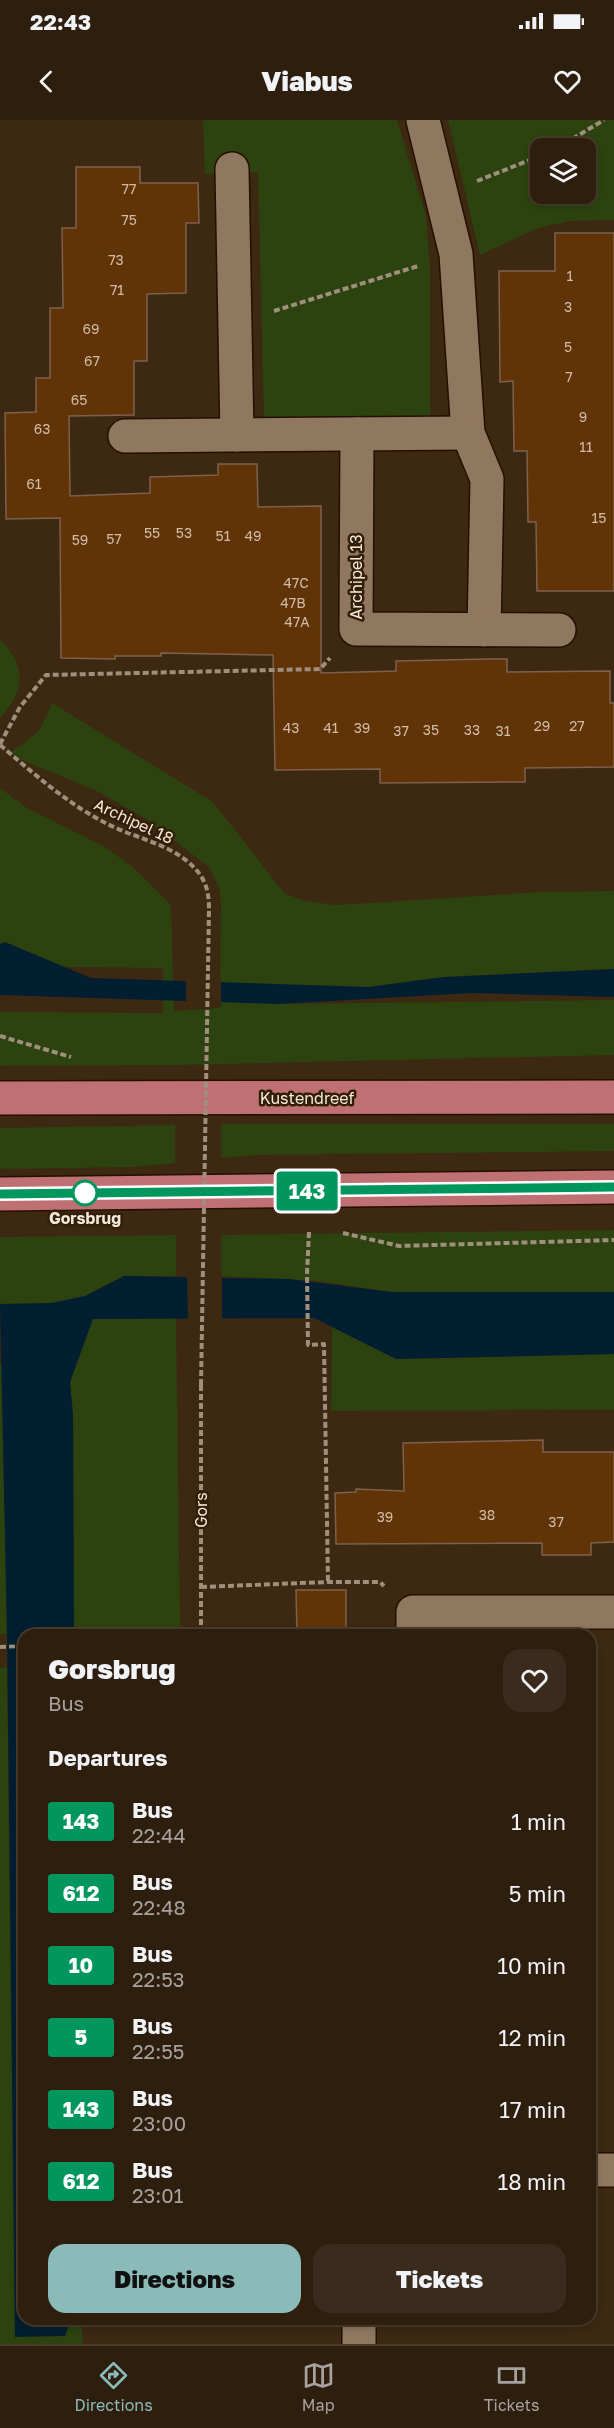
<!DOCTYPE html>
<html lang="en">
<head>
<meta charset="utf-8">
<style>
  body { margin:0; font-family:"Golos Text",sans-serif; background:#3a2b1c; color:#f1f3f6; height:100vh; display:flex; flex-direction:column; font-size:22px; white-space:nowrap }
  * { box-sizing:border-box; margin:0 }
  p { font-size:20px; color:#a7a29e }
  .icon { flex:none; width:33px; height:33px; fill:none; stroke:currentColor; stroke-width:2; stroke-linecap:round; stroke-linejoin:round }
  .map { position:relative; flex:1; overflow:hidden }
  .details { position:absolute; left:18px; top:1509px; width:578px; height:696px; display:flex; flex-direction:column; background:#2e1e0e; border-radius:18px; box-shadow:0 3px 9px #0003,0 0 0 2px #493c2e }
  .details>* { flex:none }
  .badge { padding:0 12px; border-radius:4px; font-size:21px; line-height:39px }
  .controls { position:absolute; left:530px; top:18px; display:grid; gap:12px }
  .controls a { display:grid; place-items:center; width:66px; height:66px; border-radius:12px; background:#2e1e0e; box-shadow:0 3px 9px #0003,0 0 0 2px #493c2e; font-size:30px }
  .map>.badge { position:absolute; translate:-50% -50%; box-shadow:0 0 0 3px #fff }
  h2 { padding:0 30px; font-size:22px; line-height:54px }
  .round { display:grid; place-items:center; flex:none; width:63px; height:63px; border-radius:18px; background:#3a2b1c }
  .overview { display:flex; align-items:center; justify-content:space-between; height:102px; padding:0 30px }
  h1 { font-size:28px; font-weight:800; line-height:45px }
  .action { display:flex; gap:12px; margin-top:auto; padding:12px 30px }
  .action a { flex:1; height:69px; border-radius:18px; background:#8bbbb9; color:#111; font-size:24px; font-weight:800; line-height:69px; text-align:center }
  .action a+a { background:#3a2b1c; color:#f1f3f6 }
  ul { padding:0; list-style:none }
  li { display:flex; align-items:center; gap:18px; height:72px; padding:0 30px }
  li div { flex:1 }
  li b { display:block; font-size:22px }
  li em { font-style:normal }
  li .badge { min-width:66px; font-weight:700; text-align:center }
  .status { display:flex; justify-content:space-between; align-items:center; height:42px; padding:0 30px; background:#2e1e0e; direction:ltr }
  .status svg { height:16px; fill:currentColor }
  header { display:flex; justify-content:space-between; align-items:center; height:78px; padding:0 30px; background:#2e1e0e; font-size:27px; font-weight:800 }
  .tab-bar { display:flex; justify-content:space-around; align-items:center; height:84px; border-top:2px solid #493c2e; background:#2e1e0e; font-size:16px; color:#a7a29e }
  .tab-bar a { display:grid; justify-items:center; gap:3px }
  .tab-bar .on { color:#8bbbb9 }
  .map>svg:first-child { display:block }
  .green { fill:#2c430f; fill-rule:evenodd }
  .water { fill:#021f31 }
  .pier { fill:#3d2812 }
  .building { fill:#613408; stroke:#7d614d; stroke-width:1.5 }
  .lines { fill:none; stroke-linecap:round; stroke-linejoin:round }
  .minor-casing { stroke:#231000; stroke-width:36 }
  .major-casing { stroke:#231000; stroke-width:36 }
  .path { stroke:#a08f7d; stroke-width:4; stroke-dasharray:6 3; stroke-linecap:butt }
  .minor { stroke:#90775f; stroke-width:33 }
  .major { stroke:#be7073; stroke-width:33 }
  .path-bridge { stroke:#a08f7d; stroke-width:4; stroke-dasharray:6 3; stroke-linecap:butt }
  .line-casing { stroke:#fff; stroke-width:14 }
  .line { stroke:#00965e; stroke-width:9 }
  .stop-dot { fill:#fff; stroke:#00965e; stroke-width:3 }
  .labels { text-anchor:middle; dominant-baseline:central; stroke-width:5; stroke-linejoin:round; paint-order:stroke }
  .number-label { font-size:14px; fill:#d1bba6 }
  .street-label { font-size:16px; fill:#f6e8da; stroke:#331e07 }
  .stop-label { font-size:16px; font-weight:bold; fill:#f6e8da; stroke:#331e07 }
</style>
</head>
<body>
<div class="status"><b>22:43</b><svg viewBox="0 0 49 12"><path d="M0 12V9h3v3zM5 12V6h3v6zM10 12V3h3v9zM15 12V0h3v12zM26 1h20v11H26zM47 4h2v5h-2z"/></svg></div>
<header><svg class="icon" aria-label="back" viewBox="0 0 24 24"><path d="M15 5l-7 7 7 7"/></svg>Viabus<svg class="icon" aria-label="heart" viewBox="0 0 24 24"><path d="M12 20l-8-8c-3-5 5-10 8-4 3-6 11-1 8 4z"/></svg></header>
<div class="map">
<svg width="614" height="2224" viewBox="0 0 614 2224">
  <rect width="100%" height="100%" fill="#3d2812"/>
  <g class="green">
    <path d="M203,0H397L426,96L430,148V296L264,297L258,52L205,54Z"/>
    <path d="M448,0H614V100L569,101L538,108L480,135ZM540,28H585V74H540Z"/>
    <path d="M0,520C27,545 25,572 0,598Z"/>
    <path d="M52,583L213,682L284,773L305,781L336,785L540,772L614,771V849L444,857L369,867L284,884L614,880V935L174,945L0,946V892L163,893V848L0,846V668L27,688L105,727L134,748L171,785L174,891L220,888L221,783L219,767L209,747L146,699L97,671L15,637L10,633L39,611Z"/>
    <path d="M221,1004H614V1031L260,1035L221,1038Z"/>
    <path d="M175,1005V1043L133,1047L0,1049V1008Z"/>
    <path d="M614,1110V1172H391L318,1161L221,1156V1115Z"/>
    <path d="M176,1115V1156H124L85,1176L52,1183L0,1184V1117Z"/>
    <path d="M93,1198H176L180,1509L74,1512L73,1295L70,1262Z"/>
    <path d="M332,1207L396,1239L614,1234V1290L331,1291Z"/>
    <path d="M2,1243L7,1514H0V1244Z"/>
    <path d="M7,1547L15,2216H65L71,2199H81L83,2224H0V1548Z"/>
  </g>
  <g class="water">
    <path d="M5,822L91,858L369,867L444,857L614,849V877L471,873L279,884L0,875V824Z"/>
    <path d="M124,1156L289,1159L391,1172H614V1234L396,1239L314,1198L93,1199L70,1262L73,1295L74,1515H24V2199H71L65,2216L15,2217L7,1514L0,1184L52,1183L85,1176Z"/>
  </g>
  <g class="pier">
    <path d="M186,858L221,859V886L186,885Z"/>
    <path d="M187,1153H222V1202H188Z"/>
  </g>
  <g class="building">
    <path d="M76,47H140V63H198L199,103H186V173L147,174V241H134V295L69,296L70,376L150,373V357L218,355V344H257L258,387L321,386V553L396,551V541L487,539H507V552L610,551V583H614V647L525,648V662L380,663V649L275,650L273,535L161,533V536H115V539L61,538L60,398L6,399L5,293L36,292V258H50V188H63L62,108H76Z"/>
    <path d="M555,113H614V471H537L536,402H528L527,331H514L513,261L500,262L499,151H555Z"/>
    <path d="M543,1320V1332H614V1422L591,1423V1435H542V1423L336,1424L335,1373L356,1372V1369L404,1371L403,1323Z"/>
    <path d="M296,1470H346V1515H297Z"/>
  </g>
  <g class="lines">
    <g class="minor-casing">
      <g id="minor">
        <path d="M423,0L456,134L468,313L487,359L484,510"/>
        <path d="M232,49L237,315"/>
        <path d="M357,314L356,509L559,510"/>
        <path d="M125,316L468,313"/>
        <path d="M413,1515V1492H614"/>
        <path d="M590,2050H614"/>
        <path d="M359,2224V2199"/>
      </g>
    </g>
    <g class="major-casing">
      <g id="major">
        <path d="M0,978L614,977"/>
        <path d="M0,1074L614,1067"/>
      </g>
    </g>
    <g class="path">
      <path d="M557,28L604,0"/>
      <path d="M477,61L540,36"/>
      <path d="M274,191L418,146"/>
      <path d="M0,624L20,587L46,555L320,549L330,538"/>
      <path d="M0,625C32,652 63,680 100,700C127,716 162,721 187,741C204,755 209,768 209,789"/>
      <path d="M0,916L71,937"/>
      <path d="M309,1112L307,1154L308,1225L324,1224L328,1462"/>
      <path d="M343,1113L399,1126L614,1120"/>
      <path d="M201,1265V1515"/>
      <path d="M201,1467L328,1462H380L384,1466"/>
      <path d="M0,1527L24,1526"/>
    </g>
    <use href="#minor" class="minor"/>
    <use href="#major" class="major"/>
    <path class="path-bridge" d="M201,1265L209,789"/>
  </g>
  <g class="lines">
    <g class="line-casing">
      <path id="line" d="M0,1074L614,1067"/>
    </g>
    <use href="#line" class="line"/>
  </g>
  <circle class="stop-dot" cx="85" cy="1073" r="12"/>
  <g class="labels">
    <g class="number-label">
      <text x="129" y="68">77</text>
      <text x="129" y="99">75</text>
      <text x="116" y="139">73</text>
      <text x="570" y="155">1</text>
      <text x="117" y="169">71</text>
      <text x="568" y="186">3</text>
      <text x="91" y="208">69</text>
      <text x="568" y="226">5</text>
      <text x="92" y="240">67</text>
      <text x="569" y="256">7</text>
      <text x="79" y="279">65</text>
      <text x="583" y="296">9</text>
      <text x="42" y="308">63</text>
      <text x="586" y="326">11</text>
      <text x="34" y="363">61</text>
      <text x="599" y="397">15</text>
      <text x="152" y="412">55</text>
      <text x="184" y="412">53</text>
      <text x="223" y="415">51</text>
      <text x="253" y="415">49</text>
      <text x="114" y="418">57</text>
      <text x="80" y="419">59</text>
      <text x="296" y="462">47C</text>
      <text x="293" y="482">47B</text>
      <text x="297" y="501">47A</text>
      <text x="542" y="605">29</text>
      <text x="577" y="605">27</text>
      <text x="291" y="607">43</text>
      <text x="331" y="607">41</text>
      <text x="362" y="607">39</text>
      <text x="431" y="609">35</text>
      <text x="472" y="609">33</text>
      <text x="401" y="610">37</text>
      <text x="503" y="610">31</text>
      <text x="487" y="1394">38</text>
      <text x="385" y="1396">39</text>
      <text x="556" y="1401">37</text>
    </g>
    <g class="street-label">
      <text transform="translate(356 457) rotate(-90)">Archipel 13</text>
      <text transform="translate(134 701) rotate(25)">Archipel 18</text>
      <text x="307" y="978">Kustendreef</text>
      <text transform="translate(201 1390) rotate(-90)">Gors</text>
    </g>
    <g class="stop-label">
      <text x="85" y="1098">Gorsbrug</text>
    </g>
  </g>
</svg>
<div class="controls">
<a><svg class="icon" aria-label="layers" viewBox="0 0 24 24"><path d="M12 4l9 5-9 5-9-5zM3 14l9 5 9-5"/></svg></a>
</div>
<b class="badge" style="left:307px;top:1071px;background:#00965e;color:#fff">143</b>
<section class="details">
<div class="overview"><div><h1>Gorsbrug</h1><p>Bus</p></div><a class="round"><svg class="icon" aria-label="heart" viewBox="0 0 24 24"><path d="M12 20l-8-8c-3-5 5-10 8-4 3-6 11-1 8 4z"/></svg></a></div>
<h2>Departures</h2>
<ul>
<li><span class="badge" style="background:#00965e;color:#fff">143</span><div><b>Bus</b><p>22:44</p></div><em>1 min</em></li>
<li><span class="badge" style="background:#00965e;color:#fff">612</span><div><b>Bus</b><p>22:48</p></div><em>5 min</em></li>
<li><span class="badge" style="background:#00965e;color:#fff">10</span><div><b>Bus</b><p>22:53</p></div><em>10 min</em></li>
<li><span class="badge" style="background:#00965e;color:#fff">5</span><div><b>Bus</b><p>22:55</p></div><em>12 min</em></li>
<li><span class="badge" style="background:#00965e;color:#fff">143</span><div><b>Bus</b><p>23:00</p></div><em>17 min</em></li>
<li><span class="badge" style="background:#00965e;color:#fff">612</span><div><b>Bus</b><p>23:01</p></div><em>18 min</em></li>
</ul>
<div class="action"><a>Directions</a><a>Tickets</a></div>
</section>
</div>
<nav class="tab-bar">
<a class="on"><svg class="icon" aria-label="directions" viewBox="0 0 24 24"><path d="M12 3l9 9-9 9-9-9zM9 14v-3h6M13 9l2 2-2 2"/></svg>Directions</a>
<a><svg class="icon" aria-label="map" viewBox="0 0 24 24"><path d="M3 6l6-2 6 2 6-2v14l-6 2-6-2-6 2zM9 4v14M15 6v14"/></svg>Map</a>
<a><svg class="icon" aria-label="tickets" viewBox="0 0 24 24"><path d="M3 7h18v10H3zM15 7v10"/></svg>Tickets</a>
</nav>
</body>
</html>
